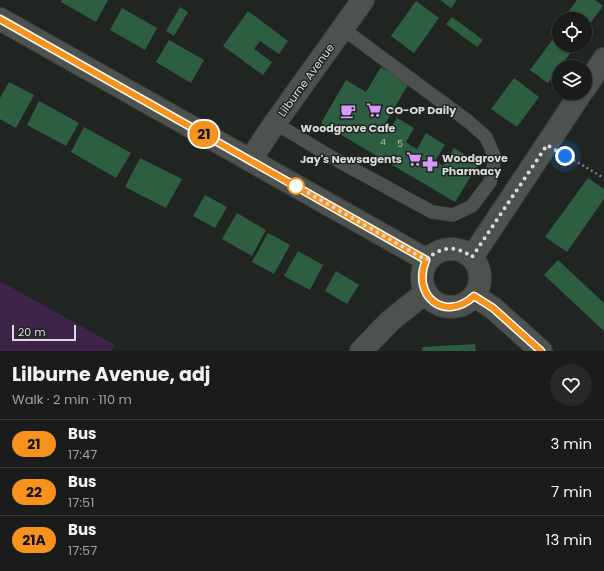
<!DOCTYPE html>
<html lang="en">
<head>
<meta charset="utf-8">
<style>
  body { margin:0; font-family:Poppins,sans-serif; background:#262927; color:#f1f3f6; height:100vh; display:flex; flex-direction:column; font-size:15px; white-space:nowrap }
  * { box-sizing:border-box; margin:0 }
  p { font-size:13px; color:#9fa1a2 }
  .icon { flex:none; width:22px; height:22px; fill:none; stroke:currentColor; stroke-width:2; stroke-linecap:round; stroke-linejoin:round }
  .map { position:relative; height:351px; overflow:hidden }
  .panel { display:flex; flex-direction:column; background:#191c1a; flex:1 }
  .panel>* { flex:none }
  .badge { padding:0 8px; border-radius:13px; font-size:14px; line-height:26px }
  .fabs { position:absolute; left:552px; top:12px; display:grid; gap:8px }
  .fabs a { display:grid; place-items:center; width:40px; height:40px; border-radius:50%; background:#191c1a; box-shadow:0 1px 3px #0004,0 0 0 1px #373a39; font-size:20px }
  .scale { position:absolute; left:12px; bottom:10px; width:64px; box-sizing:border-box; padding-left:4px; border:2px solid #d9dcda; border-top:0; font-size:11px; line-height:14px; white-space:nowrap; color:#d9dcda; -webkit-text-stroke:3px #212522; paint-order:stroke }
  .you { position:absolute; width:20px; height:20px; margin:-10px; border:3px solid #fff; border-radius:50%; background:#1a73e8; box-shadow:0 0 0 6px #1a73e833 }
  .map>.badge { position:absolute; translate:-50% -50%; box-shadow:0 0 0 2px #fff }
  .round { display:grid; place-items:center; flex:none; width:42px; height:42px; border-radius:21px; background:#262927 }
  .summary { display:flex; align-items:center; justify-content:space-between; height:68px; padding:0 12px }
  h1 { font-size:19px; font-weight:700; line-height:30px }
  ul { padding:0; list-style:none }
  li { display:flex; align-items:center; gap:12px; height:48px; padding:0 12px; border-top:1px solid #373a39 }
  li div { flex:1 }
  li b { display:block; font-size:15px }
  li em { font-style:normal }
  li .badge { min-width:44px; font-weight:700; text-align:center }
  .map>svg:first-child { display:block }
  .green { fill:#3c2548 }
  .building { fill:#2d5e42 }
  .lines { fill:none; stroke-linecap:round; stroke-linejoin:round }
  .service-casing { stroke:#3c3f3d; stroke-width:14 }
  .minor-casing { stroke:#3c3f3d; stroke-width:24 }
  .tertiary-casing { stroke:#3c3f3d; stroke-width:24 }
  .path { stroke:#7c807d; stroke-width:2.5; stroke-dasharray:2 3; stroke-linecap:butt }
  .service { stroke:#4d524f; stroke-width:13 }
  .minor { stroke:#4d524f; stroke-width:22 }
  .tertiary { stroke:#4d524f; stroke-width:22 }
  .line-casing { stroke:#fff; stroke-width:9 }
  .line { stroke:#f7931d; stroke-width:6 }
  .walk { stroke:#d9dcda; stroke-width:4; stroke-dasharray:0 7.2 }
  .stop-dot { fill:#fff; stroke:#f7931d; stroke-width:2 }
  .labels { text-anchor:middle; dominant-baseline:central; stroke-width:3; stroke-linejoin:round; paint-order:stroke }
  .number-label { font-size:9px; fill:#aebcb4 }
  .street-label { font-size:11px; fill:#d9dcda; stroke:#212522 }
  .poi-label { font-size:11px; font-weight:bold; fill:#d9dcda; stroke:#212522; text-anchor:start }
</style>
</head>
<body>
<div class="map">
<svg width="604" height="351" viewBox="0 0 604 351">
  <rect width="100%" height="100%" fill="#212522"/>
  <path class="green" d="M0,281L115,345L111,351H0Z"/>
  <g class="building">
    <path d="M62,0H108L96,22L61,2Z"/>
    <path d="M440,0H457L451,8Z"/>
    <path d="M577,0H595L603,6L585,30V19H563Z"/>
    <path d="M416,1L439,18L414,53L391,36Z"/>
    <path d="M180,7L188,12L174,36L166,31Z"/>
    <path d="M122,8L157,28L145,50L110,30Z"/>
    <path d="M248,11L288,41L279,54L260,41L254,49L272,62L263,75L223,46Z"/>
    <path d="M452,17L483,40L477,47L446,24Z"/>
    <path d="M553,39L559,45L571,52L548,83L530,70Z"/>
    <path d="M169,40L204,60L191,83L156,62Z"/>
    <path d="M381,67L409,83L382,129L388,133L397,118L414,128L406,142L411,146L417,149L426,133L445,145L435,161L443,166L454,148L479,163L455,202L321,123L346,80L366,92Z"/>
    <path d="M514,78L539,97L517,127L491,109Z"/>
    <path d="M9,82L34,95L16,128L0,119V98Z"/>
    <path d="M39,101L79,123L66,146L27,125Z"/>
    <path d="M84,127L131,153L116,178L71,152Z"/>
    <path d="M140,158L182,179L166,208L125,187Z"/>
    <path d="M588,178L604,189V199L567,252L545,237Z"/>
    <path d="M205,195L227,207L215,228L193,216Z"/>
    <path d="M237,213L266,230L252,256L222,239Z"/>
    <path d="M268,233L290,245L274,274L252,262Z"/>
    <path d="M298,251L323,265L310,290L284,276Z"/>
    <path d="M558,260L604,303V331L544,275Z"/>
    <path d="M336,271L359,285L347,304L325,291Z"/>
    <path d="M475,344L476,351H422V347Z"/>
  </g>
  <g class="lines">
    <g class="service-casing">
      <path id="service" d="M275,123L333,158L432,212L453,215L472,206L490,182L495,158L486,137L469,122L343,29"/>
    </g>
    <g class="minor-casing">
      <path id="minor" d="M250,160L275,123L363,0"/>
    </g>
    <g class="tertiary-casing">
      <g id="tertiary">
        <path d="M0,19L427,260"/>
        <path d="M585,88L604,59"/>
        <circle cx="451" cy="278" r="29"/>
        <path d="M472,257L581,93"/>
        <path d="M474,296L493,308L541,351"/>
        <path d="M361,351L390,321L425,293"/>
      </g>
    </g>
    <path class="path" d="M565,155L604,178"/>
    <use href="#service" class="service"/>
    <use href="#minor" class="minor"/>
    <use href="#tertiary" class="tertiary"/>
  </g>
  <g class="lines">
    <g class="line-casing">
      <path id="line" d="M0,19L426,260C411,296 445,323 474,296L493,308L541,351"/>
    </g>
    <use href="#line" class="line"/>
    <path class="walk" d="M296,186L426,260C441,246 456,245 472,257L547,145L565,156"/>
  </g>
  <defs>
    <g id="supermarket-bare" transform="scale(1.2)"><path d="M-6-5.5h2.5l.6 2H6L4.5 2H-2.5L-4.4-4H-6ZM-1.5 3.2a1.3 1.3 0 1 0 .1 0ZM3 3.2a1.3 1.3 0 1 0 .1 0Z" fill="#d89af8" stroke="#212522" stroke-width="2.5" paint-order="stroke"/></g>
    <g id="cafe-bare" transform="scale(1.2)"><path d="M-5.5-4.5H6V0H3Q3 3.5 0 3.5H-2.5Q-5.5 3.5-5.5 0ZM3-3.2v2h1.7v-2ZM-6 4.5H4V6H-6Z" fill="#d89af8" stroke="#212522" stroke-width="2.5" paint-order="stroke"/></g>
    <g id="pharmacy-bare" transform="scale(1.2)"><path d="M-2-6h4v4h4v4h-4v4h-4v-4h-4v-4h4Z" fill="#d89af8" stroke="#212522" stroke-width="2.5" paint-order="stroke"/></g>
  </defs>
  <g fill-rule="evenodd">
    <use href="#supermarket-bare" x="374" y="110"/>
    <use href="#cafe-bare" x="348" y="111"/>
    <use href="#supermarket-bare" x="414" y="159"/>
    <use href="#pharmacy-bare" x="430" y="164"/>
  </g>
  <circle class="stop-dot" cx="296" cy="186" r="8"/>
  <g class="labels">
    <g class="number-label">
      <text x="383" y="142">4</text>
      <text x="400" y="144">5</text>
    </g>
    <g class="street-label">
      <text transform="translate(306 80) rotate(-54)">Lilburne Avenue</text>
    </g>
    <g class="poi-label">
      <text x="386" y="110">CO-OP Daily</text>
      <text x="348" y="128" text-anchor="middle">Woodgrove Cafe</text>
      <text x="442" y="158">Woodgrove<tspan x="442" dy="13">Pharmacy</tspan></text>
      <text x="402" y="159" text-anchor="end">Jay's Newsagents</text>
    </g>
  </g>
</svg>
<div class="fabs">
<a><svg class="icon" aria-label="locate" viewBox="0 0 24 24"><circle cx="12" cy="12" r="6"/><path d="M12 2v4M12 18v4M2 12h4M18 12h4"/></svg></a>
<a><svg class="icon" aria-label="layers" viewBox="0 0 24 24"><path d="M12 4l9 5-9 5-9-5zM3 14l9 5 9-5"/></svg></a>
</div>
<div class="scale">20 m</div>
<div class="you" style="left:565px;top:156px"></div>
<b class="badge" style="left:204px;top:134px;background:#f7931d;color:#111">21</b>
</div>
<section class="panel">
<div class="summary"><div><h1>Lilburne Avenue, adj</h1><p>Walk · 2 min · 110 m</p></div><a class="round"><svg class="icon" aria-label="heart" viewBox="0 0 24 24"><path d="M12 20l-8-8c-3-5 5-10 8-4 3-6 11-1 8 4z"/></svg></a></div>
<ul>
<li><span class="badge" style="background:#f7931d;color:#111">21</span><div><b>Bus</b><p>17:47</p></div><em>3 min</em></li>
<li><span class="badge" style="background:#f7931d;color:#111">22</span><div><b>Bus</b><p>17:51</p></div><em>7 min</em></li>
<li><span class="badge" style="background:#f7931d;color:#111">21A</span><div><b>Bus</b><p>17:57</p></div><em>13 min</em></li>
</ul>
</section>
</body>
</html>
